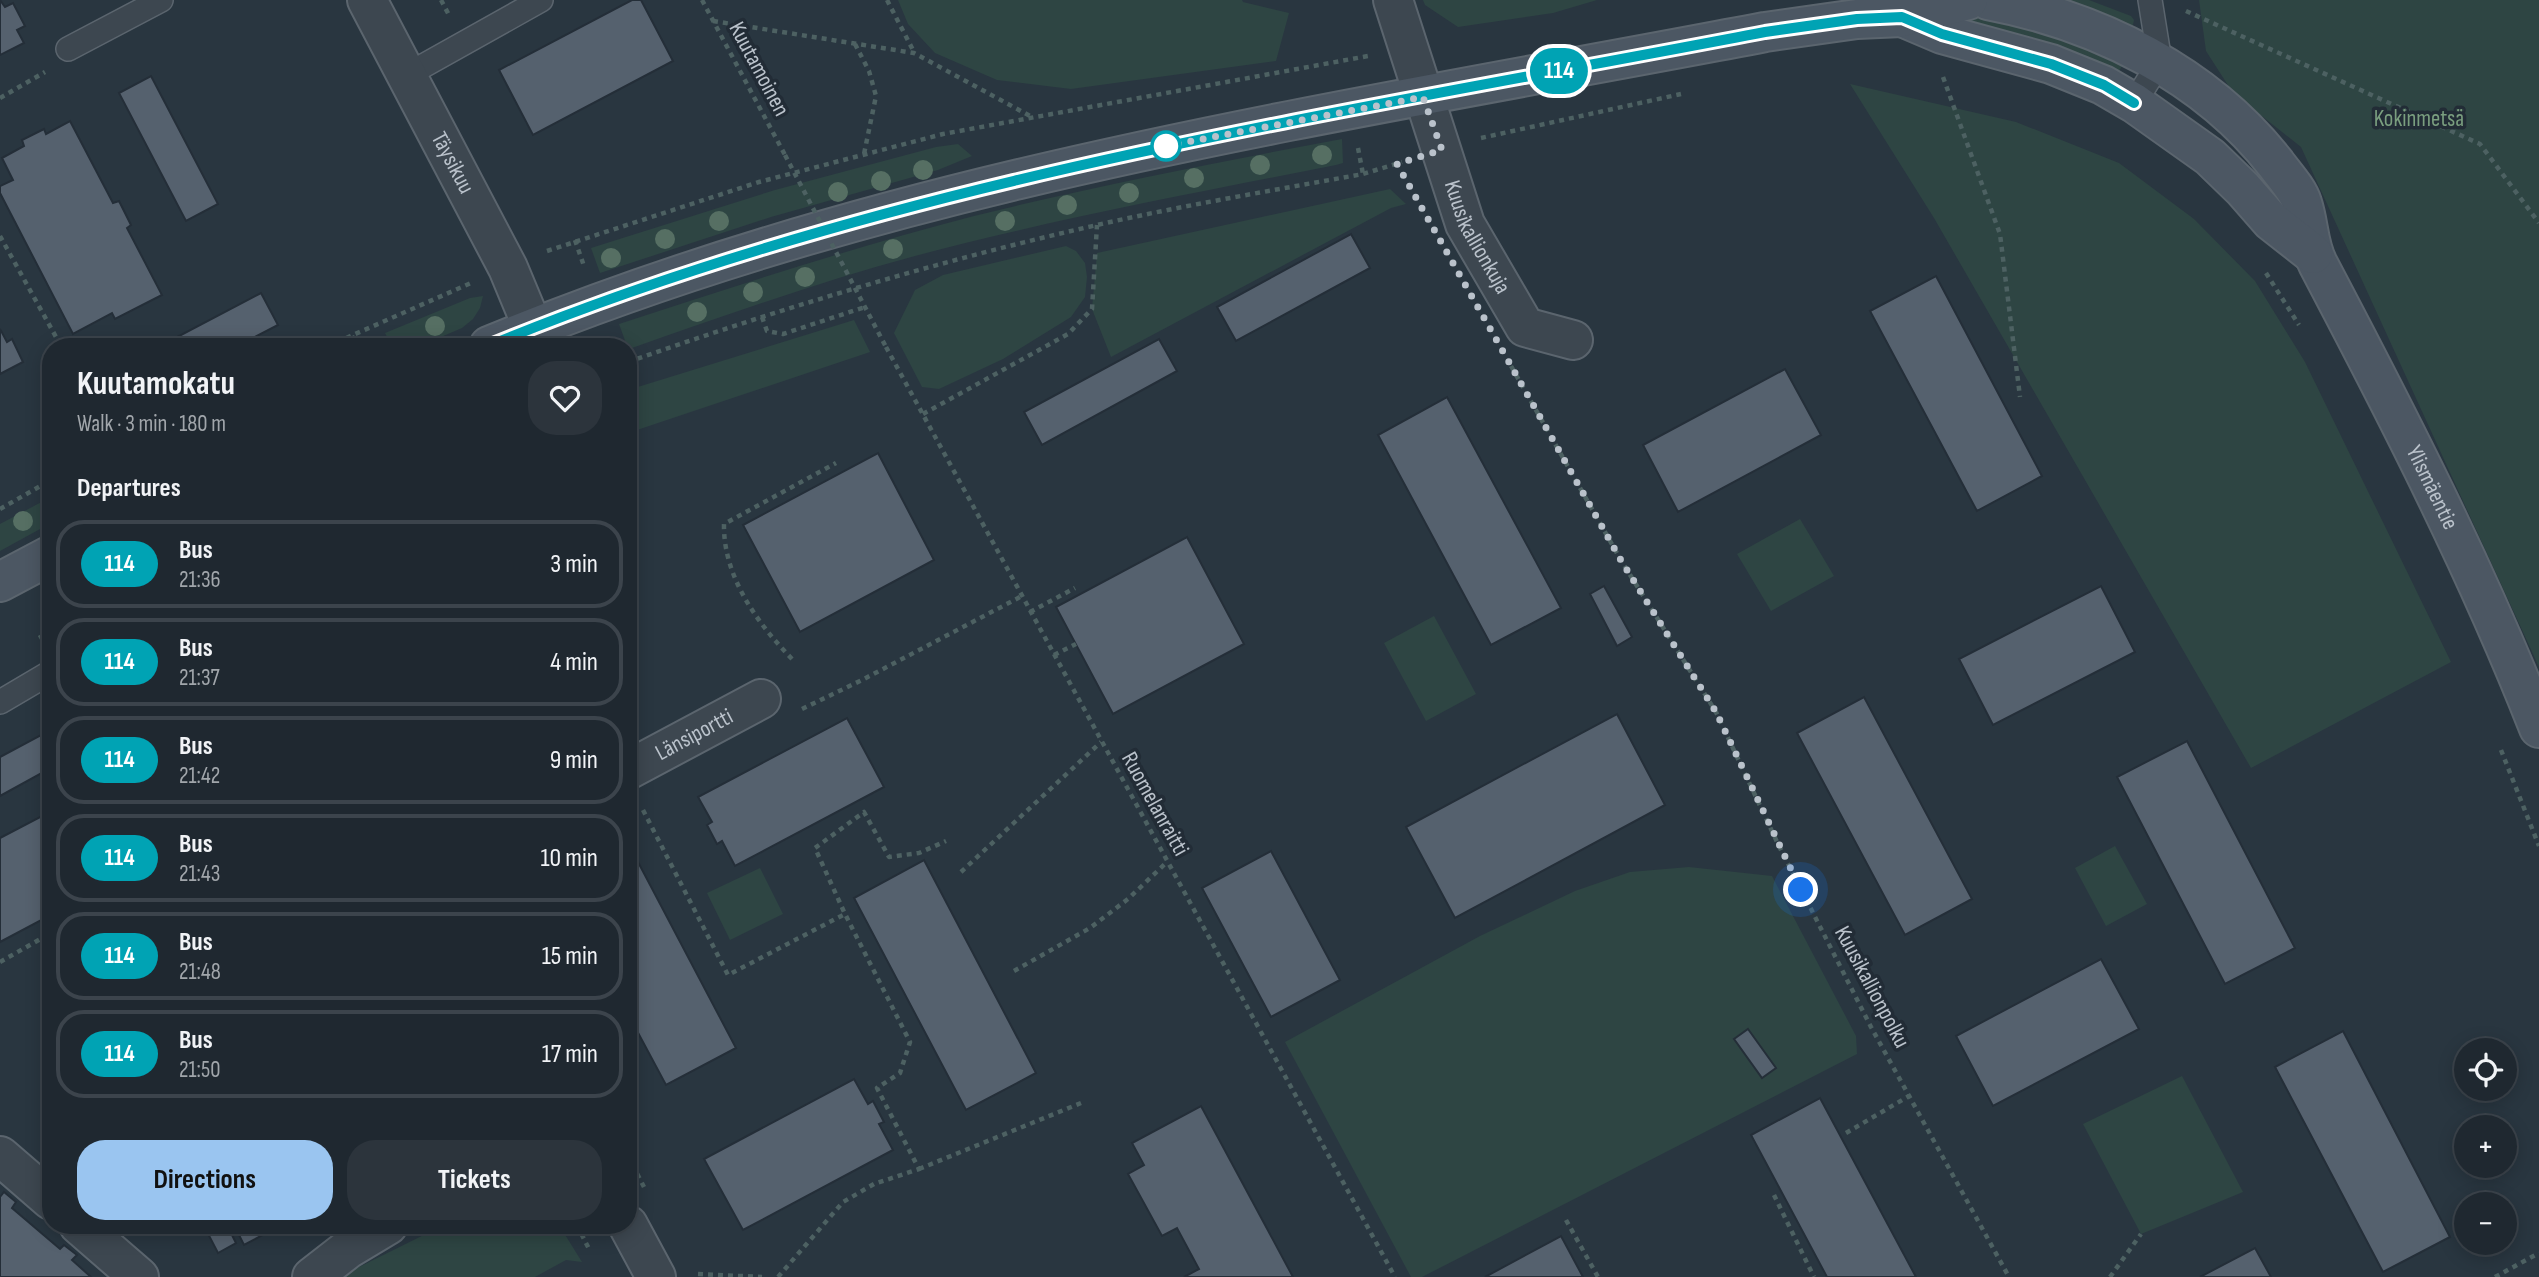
<!DOCTYPE html>
<html lang="en">
<head>
<meta charset="utf-8">
<style>
  body { margin:0; font-family:"Sofia Sans Condensed",sans-serif; background:#2c343c; color:#f1f3f6; height:100vh; display:flex; flex-direction:column; font-size:26px; white-space:nowrap }
  * { box-sizing:border-box; margin:0 }
  p { font-size:23px; color:#a1a6ab }
  .icon { flex:none; width:38px; height:38px; fill:none; stroke:currentColor; stroke-width:2; stroke-linecap:round; stroke-linejoin:round }
  .map { position:relative; flex:1; overflow:hidden }
  .side { position:absolute; left:42px; top:338px; width:595px; height:896px; display:flex; flex-direction:column; background:#1f2830; border-radius:28px; box-shadow:0 4px 18px #0003,0 0 0 2px #3c444c }
  .side>* { flex:none }
  .badge { padding:0 14px; border-radius:23px; font-size:24px; line-height:46px }
  .fabs { position:absolute; left:2454px; top:1038px; display:grid; gap:14px }
  .fabs a { display:grid; place-items:center; width:63px; height:63px; border-radius:50%; background:#1f2830; box-shadow:0 4px 18px #0003,0 0 0 2px #3c444c; font-size:35px }
  .you { position:absolute; width:35px; height:35px; margin:-18px; border:5px solid #fff; border-radius:50%; background:#1a73e8; box-shadow:0 0 0 10px #1a73e833 }
  .map>.badge { position:absolute; translate:-50% -50%; box-shadow:0 0 0 4px #fff }
  h2 { padding:0 35px; font-size:26px; line-height:63px }
  .round { display:grid; place-items:center; flex:none; width:74px; height:74px; border-radius:28px; background:#2c343c }
  .overview { display:flex; align-items:center; justify-content:space-between; height:119px; padding:0 35px }
  h1 { font-size:33px; font-weight:700; line-height:52px }
  .action { display:flex; gap:14px; margin-top:auto; padding:14px 35px }
  .action a { flex:1; height:80px; border-radius:28px; background:#9ac5f0; color:#111; font-size:28px; font-weight:700; line-height:80px; text-align:center }
  .action a+a { background:#2c343c; color:#f1f3f6 }
  ul { padding:0; list-style:none }
  li { display:flex; align-items:center; gap:21px; height:88px; margin:0 14px 10px; padding:0 21px; border:4px solid #3c444c; border-radius:28px }
  li div { flex:1 }
  li b { display:block; font-size:26px }
  li em { font-style:normal }
  li .badge { min-width:77px; font-weight:700; text-align:center }
  .map>svg:first-child { display:block }
  .green { fill:#2e4543 }
  .building { fill:#55616e; stroke:#242e38; stroke-width:2 }
  .lines { fill:none; stroke-linecap:round; stroke-linejoin:round }
  .service-casing { stroke:#5b656e; stroke-width:26 }
  .minor-casing { stroke:#5b656e; stroke-width:42 }
  .tertiary-casing { stroke:#5b656e; stroke-width:42 }
  .secondary-casing { stroke:#5b656e; stroke-width:42 }
  .path { stroke:#4d6162; stroke-width:4.5; stroke-dasharray:5 5; stroke-linecap:butt }
  .service { stroke:#3d4750; stroke-width:23 }
  .minor { stroke:#3d4750; stroke-width:38 }
  .tertiary { stroke:#3d4750; stroke-width:38 }
  .secondary { stroke:#4c5763; stroke-width:38 }
  .path-bridge { stroke:#4d6162; stroke-width:4.5; stroke-dasharray:5 5; stroke-linecap:butt }
  .tree { fill:#566f63 }
  .line-casing { stroke:#fff; stroke-width:16 }
  .line { stroke:#00a3b4; stroke-width:10 }
  .walk { stroke:#bac2cb; stroke-width:7; stroke-dasharray:0 12.6 }
  .stop-dot { fill:#fff; stroke:#00a3b4; stroke-width:3.5 }
  .labels { text-anchor:middle; dominant-baseline:central; stroke-width:7; stroke-linejoin:round; paint-order:stroke }
  .street-label { font-size:23px; fill:#bac2cb; stroke:#222c36 }
  .park-label { font-size:23px; fill:#7a9e7f; stroke:#222c36 }
</style>
</head>
<body>
<div class="map">
<svg width="2539" height="1277" viewBox="0 0 2539 1277">
  <rect width="100%" height="100%" fill="#293640"/>
  <g class="green">
    <path d="M898,0H1242L1243,2L1289,13L1276,61L1071,89L997,80L935,53L908,24Z"/>
    <path d="M1423,0H1597L1553,13L1458,27L1425,5Z"/>
    <path d="M2044,0H2089L2131,16L2134,20L2133,25L2128,28Z"/>
    <path d="M2199,0H2539V667L2301,147L2233,93L2206,51Z"/>
    <path d="M1973,12L2004,15L2121,60L2122,66L2119,71L2112,73L1969,26L1967,20Z"/>
    <path d="M1850,84L2016,122L2119,163L2194,219L2255,281L2305,362L2451,662L2251,768L1934,218Z"/>
    <path d="M1342,139L1343,163L1336,165C1195,193 1054,219 915,256C819,282 726,315 632,348L627,346L619,324C736,286 854,247 974,216C1095,186 1219,162 1342,139Z"/>
    <path d="M958,144L972,156L938,170L771,217L600,273L591,248L775,190L936,147Z"/>
    <path d="M1390,189L1406,204L1391,208L1111,357L1092,309L1097,253Z"/>
    <path d="M1066,246L1076,251L1085,263L1087,277L1085,297L1071,317L1003,359L939,389L922,387L894,333L915,290L943,275Z"/>
    <path d="M483,296L480,308L473,319L462,328L420,346H392L385,333L470,298Z"/>
    <path d="M854,320L870,352L628,433V390Z"/>
    <path d="M51,497V523L0,551V524Z"/>
    <path d="M1800,519L1834,576L1771,611L1737,554Z"/>
    <path d="M1434,616L1476,694L1426,721L1384,643Z"/>
    <path d="M2115,846L2147,904L2106,926L2075,868Z"/>
    <path d="M1689,867L1772,876L1856,1036L1857,1054L1422,1277H1411L1285,1042L1480,936L1575,891L1630,872Z"/>
    <path d="M760,868L783,914L730,940L707,893Z"/>
    <path d="M2182,1076L2243,1192L2141,1234L2083,1124Z"/>
    <path d="M444,1225H559L582,1262L566,1260L535,1277H345L347,1273Z"/>
  </g>
  <g class="building">
    <path d="M0,0L5,7L13,3L25,26L17,30L24,43L0,55Z"/>
    <path d="M632,0H641L673,61L533,135L499,70Z"/>
    <path d="M151,76L218,204L186,221L119,93Z"/>
    <path d="M70,121L113,203L119,201L131,225L127,228L162,295L115,319L112,313L73,334L0,193V186L13,180L2,158L24,146L22,140L44,129L46,134Z"/>
    <path d="M1351,234L1370,268L1236,341L1217,307Z"/>
    <path d="M1936,276L2042,476L1977,511L1870,311Z"/>
    <path d="M261,293L278,325L237,346H160Z"/>
    <path d="M0,329L7,342L12,339L23,362L0,374Z"/>
    <path d="M1159,339L1177,371L1042,445L1024,412Z"/>
    <path d="M1785,369L1821,435L1678,512L1643,445Z"/>
    <path d="M1447,397L1561,608L1491,645L1378,435Z"/>
    <path d="M878,453L934,560L800,632L743,525Z"/>
    <path d="M1187,537L1244,644L1113,714L1056,607Z"/>
    <path d="M1604,586L1632,637L1617,646L1590,594Z"/>
    <path d="M2101,586L2135,652L1993,725L1959,659Z"/>
    <path d="M1864,697L1972,899L1905,935L1797,733Z"/>
    <path d="M1617,714L1665,805L1455,918L1406,827Z"/>
    <path d="M847,718L884,787L735,866L722,841L717,844L707,825L712,822L698,797Z"/>
    <path d="M41,735L51,754V768L0,796V757Z"/>
    <path d="M2187,741L2295,948L2225,984L2117,777Z"/>
    <path d="M42,816L51,829V915L0,942V838Z"/>
    <path d="M628,843L736,1048L666,1085L628,1014Z"/>
    <path d="M1271,851L1340,980L1271,1017L1202,888Z"/>
    <path d="M924,860L1036,1073L966,1110L854,898Z"/>
    <path d="M2101,959L2139,1029L1993,1106L1956,1036Z"/>
    <path d="M1748,1029L1776,1068L1762,1078L1734,1039Z"/>
    <path d="M2343,1031L2450,1237L2383,1272L2275,1067Z"/>
    <path d="M854,1079L868,1104L873,1101L884,1122L879,1124L893,1150L743,1230L704,1159Z"/>
    <path d="M1820,1098L1916,1277H1827L1751,1135Z"/>
    <path d="M1201,1106L1293,1277H1184L1199,1269L1177,1228L1162,1236L1128,1174L1144,1165L1132,1143Z"/>
    <path d="M4,1192L16,1202L12,1208L60,1249L64,1245L77,1255L72,1260L91,1277H0V1197Z"/>
    <path d="M227,1225L236,1243L218,1253L204,1226Z"/>
    <path d="M234,1225H281L244,1245Z"/>
    <path d="M1561,1236L1583,1277H1485Z"/>
    <path d="M2255,1248L2271,1277H2200Z"/>
  </g>
  <g class="lines">
    <g class="service-casing">
      <g id="service">
        <path d="M68,49L161,0"/>
        <path d="M407,75L541,0"/>
        <path d="M2134,103L2160,62L2150,0"/>
        <path d="M0,702L51,672"/>
      </g>
    </g>
    <g class="minor-casing">
      <g id="minor">
        <path id="s1" d="M367,0L508,268L533,328"/>
        <path id="s2" d="M1393,0L1465,224L1525,327L1573,340"/>
        <path id="s3" d="M628,770L761,699"/>
        <path d="M0,1156L51,1200"/>
        <path d="M79,1225L139,1277"/>
        <path d="M312,1277L348,1249L388,1225"/>
      </g>
    </g>
    <g class="tertiary-casing">
      <path id="tertiary" d="M628,1225L656,1277"/>
    </g>
    <g class="secondary-casing">
      <g id="secondary">
        <path id="s4" d="M1988,0C2098,21 2206,74 2276,164C2284,175 2298,190 2302,203C2309,224 2308,245 2318,264C2398,416 2476,568 2539,728"/>
        <path d="M1902,17L1942,34L2051,64L2103,85L2134,103L2210,157L2243,189L2271,221L2313,254"/>
        <path d="M489,346C896,177 1335,114 1765,32L1857,19L1902,17L1968,0"/>
        <path d="M0,582L51,555"/>
      </g>
    </g>
    <g class="path">
      <path d="M441,0L449,15"/>
      <path d="M702,0L785,155"/>
      <path d="M887,0L914,52"/>
      <path d="M2186,11L2480,144L2539,223"/>
      <path d="M713,21L914,53L1032,117"/>
      <path d="M855,44L869,71L876,96L864,154"/>
      <path d="M1943,77L2000,234L2020,397"/>
      <path d="M0,98L45,72"/>
      <path d="M1481,138L1681,94"/>
      <path d="M1358,148L1363,174"/>
      <path d="M0,236L61,346"/>
      <path d="M575,240L584,266"/>
      <path d="M547,251L759,182L943,134L1368,56"/>
      <path d="M2266,273L2299,325"/>
      <path d="M762,317L767,331L783,334L865,307"/>
      <path d="M352,336L357,346"/>
      <path d="M328,346L471,283"/>
      <path d="M886,347L1395,1277"/>
      <path d="M628,362C782,308 938,261 1097,225C1185,205 1275,190 1363,174L1402,162"/>
      <path d="M1511,366L1622,562L1716,712L1778,844L1871,1027L2009,1277"/>
      <path d="M923,414L1068,334L1092,309L1097,225"/>
      <path d="M0,509L51,480"/>
      <path d="M1030,612L1075,588"/>
      <path d="M39,638L51,631"/>
      <path d="M1054,655L1076,644"/>
      <path d="M792,659C757,623 723,576 724,524L836,463"/>
      <path d="M802,709L862,680L1022,596"/>
      <path d="M2501,750L2539,846"/>
      <path d="M643,810L728,975L845,914"/>
      <path d="M961,872L1101,742"/>
      <path d="M0,962L51,933"/>
      <path d="M1014,971L1090,928L1128,899L1167,862"/>
      <path d="M1846,1133L1909,1096"/>
      <path d="M628,1156L644,1187"/>
      <path d="M919,1169L1081,1103"/>
      <path d="M1774,1195L1814,1277"/>
      <path d="M1566,1220L1598,1277"/>
      <path d="M577,1225L589,1249"/>
      <path d="M698,1274L762,1277"/>
      <path d="M778,1277L843,1202L874,1184L919,1169L877,1088L900,1073L910,1042L845,914L815,848L864,812L889,857L919,853L946,841"/>
      <path d="M2110,1277L2141,1234"/>
      <path d="M2495,1277L2539,1253"/>
    </g>
    <use href="#service" class="service"/>
    <use href="#minor" class="minor"/>
    <use href="#tertiary" class="tertiary"/>
    <use href="#secondary" class="secondary"/>
    <path class="path-bridge" d="M785,155L886,347"/>
  </g>
  <g class="tree">
    <circle cx="1322" cy="155" r="10"/>
    <circle cx="1260" cy="165" r="10"/>
    <circle cx="923" cy="170" r="10"/>
    <circle cx="1194" cy="178" r="10"/>
    <circle cx="881" cy="181" r="10"/>
    <circle cx="838" cy="192" r="10"/>
    <circle cx="1129" cy="193" r="10"/>
    <circle cx="1067" cy="205" r="10"/>
    <circle cx="719" cy="221" r="10"/>
    <circle cx="1005" cy="221" r="10"/>
    <circle cx="665" cy="239" r="10"/>
    <circle cx="893" cy="249" r="10"/>
    <circle cx="611" cy="258" r="10"/>
    <circle cx="805" cy="277" r="10"/>
    <circle cx="753" cy="292" r="10"/>
    <circle cx="697" cy="312" r="10"/>
    <circle cx="435" cy="326" r="10"/>
    <circle cx="23" cy="521" r="10"/>
  </g>
  <g class="lines">
    <g class="line-casing">
      <path id="line" d="M488,346C896,178 1334,115 1765,32L1857,19L1902,17L1942,34L2051,64L2104,85L2134,103"/>
    </g>
    <use href="#line" class="line"/>
    <path class="walk" d="M1166,146L1423,97L1442,150L1397,164L1622,562L1716,712L1801,890"/>
  </g>
  <circle class="stop-dot" cx="1166" cy="146" r="14"/>
  <g class="labels">
    <g class="street-label">
      <text transform="translate(759 69) rotate(62)">Kuutamoinen</text>
      <text stroke="none"><textPath href="#s1" startOffset="184">Täysikuu</textPath></text>
      <text stroke="none"><textPath href="#s2" startOffset="252">Kuusikallionkuja</textPath></text>
      <text stroke="none"><textPath href="#s4" startOffset="700">Ylismäentie</textPath></text>
      <text stroke="none"><textPath href="#s3" startOffset="75">Länsiportti</textPath></text>
      <text transform="translate(1155 804) rotate(61)">Ruomelanraitti</text>
      <text transform="translate(1872 987) rotate(62)">Kuusikallionpolku</text>
    </g>
    <g class="park-label">
      <text x="2419" y="119">Kokinmetsä</text>
    </g>
  </g>
</svg>
<div class="fabs">
<a><svg class="icon" aria-label="locate" viewBox="0 0 24 24"><circle cx="12" cy="12" r="6"/><path d="M12 2v4M12 18v4M2 12h4M18 12h4"/></svg></a>
<a>+</a>
<a>−</a>
</div>
<div class="you" style="left:1801px;top:890px"></div>
<b class="badge" style="left:1559px;top:71px;background:#00a3b4;color:#fff">114</b>
<section class="side">
<div class="overview"><div><h1>Kuutamokatu</h1><p>Walk · 3 min · 180 m</p></div><a class="round"><svg class="icon" aria-label="heart" viewBox="0 0 24 24"><path d="M12 20l-8-8c-3-5 5-10 8-4 3-6 11-1 8 4z"/></svg></a></div>
<h2>Departures</h2>
<ul>
<li><span class="badge" style="background:#00a3b4;color:#fff">114</span><div><b>Bus</b><p>21:36</p></div><em>3 min</em></li>
<li><span class="badge" style="background:#00a3b4;color:#fff">114</span><div><b>Bus</b><p>21:37</p></div><em>4 min</em></li>
<li><span class="badge" style="background:#00a3b4;color:#fff">114</span><div><b>Bus</b><p>21:42</p></div><em>9 min</em></li>
<li><span class="badge" style="background:#00a3b4;color:#fff">114</span><div><b>Bus</b><p>21:43</p></div><em>10 min</em></li>
<li><span class="badge" style="background:#00a3b4;color:#fff">114</span><div><b>Bus</b><p>21:48</p></div><em>15 min</em></li>
<li><span class="badge" style="background:#00a3b4;color:#fff">114</span><div><b>Bus</b><p>21:50</p></div><em>17 min</em></li>
</ul>
<div class="action"><a>Directions</a><a>Tickets</a></div>
</section>
</div>
</body>
</html>
